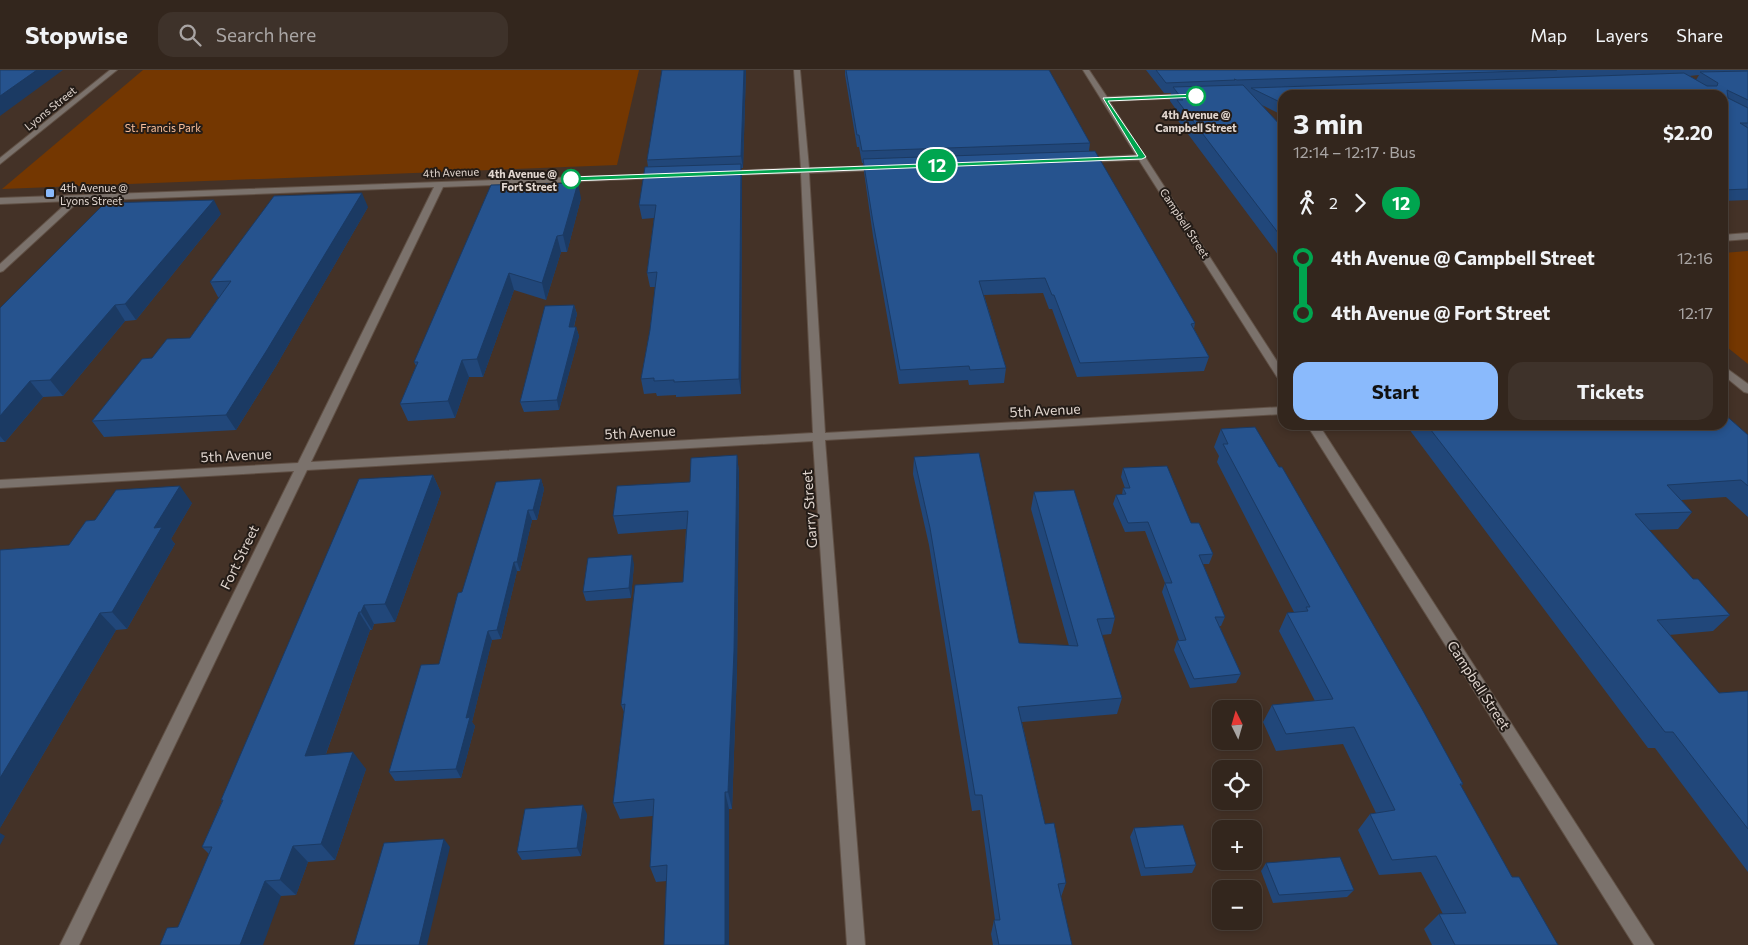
<!DOCTYPE html>
<html lang="en">
<head>
<meta charset="utf-8">
<style>
  body { margin:0; font-family:Commissioner,sans-serif; background:#3e322a; color:#f1f3f6; height:100vh; display:flex; flex-direction:column; font-size:19px; white-space:nowrap }
  * { box-sizing:border-box; margin:0 }
  p { font-size:16px; color:#a9a5a4 }
  .icon { flex:none; width:28px; height:28px; fill:none; stroke:currentColor; stroke-width:2; stroke-linecap:round; stroke-linejoin:round }
  .map { position:relative; flex:1; overflow:hidden }
  .details { position:absolute; left:1278px; top:20px; width:450px; height:340px; display:flex; flex-direction:column; background:#33261d; border-radius:15px; box-shadow:0 2px 8px #0003,0 0 0 1px #4e433b }
  .details>* { flex:none }
  .badge { padding:0 10px; border-radius:16px; font-size:18px; line-height:32px }
  .needle { width:32px; rotate:355deg }
  .tools { position:absolute; left:1212px; top:630px; display:grid; gap:10px }
  .tools a { display:grid; place-items:center; width:50px; height:50px; border-radius:10px; background:#33261d; box-shadow:0 2px 8px #0003,0 0 0 1px #4e433b; font-size:25px }
  .map>.badge { position:absolute; translate:-50% -50%; box-shadow:0 0 0 2px #fff }
  .legs { display:flex; align-items:center; gap:8px; height:55px; padding:0 15px; font-size:16px }
  .legs p { margin-inline-start:auto }
  .headline { display:flex; align-items:center; justify-content:space-between; height:85px; padding:0 15px }
  h1 { font-size:28px; font-weight:700; line-height:38px }
  .cta { display:flex; gap:10px; margin-top:auto; padding:10px 15px }
  .cta a { flex:1; height:58px; border-radius:15px; background:#8abafc; color:#111; font-size:20px; font-weight:700; line-height:58px; text-align:center }
  .cta a+a { background:#3e322a; color:#f1f3f6 }
  ul { padding:0 15px; list-style:none }
  li { display:flex; align-items:center; gap:18px; height:55px; font-size:19px }
  li i { display:grid; place-items:center; width:8px; height:100%; margin:0 6px; background:currentColor }
  li i::after { content:''; width:12px; height:12px; margin:-6px; border:4px solid; border-radius:50%; background:#33261d }
  li p { margin-inline-start:auto }
  li:first-child i { background:linear-gradient(#0000 50%,currentColor 0) }
  li:last-child i { background:linear-gradient(currentColor 50%,#0000 0) }
  header { display:flex; align-items:center; gap:30px; box-sizing:border-box; height:70px; padding:0 25px; background:#33261d; border-bottom:1px solid #4e433b }
  header strong { font-size:24px }
  nav { display:flex; gap:28px; margin-inline-start:auto; font-size:18px }
  .search { width:350px; height:45px; background:#3e322a; display:flex; align-items:center; gap:12px; box-sizing:border-box; padding:0 18px; border-radius:15px; color:#a9a5a4; font-size:19px }
  .map>svg:first-child { display:block }
  .green { fill:#743701 }
  .lines { fill:none; stroke-linecap:round; stroke-linejoin:round }
  .minor-casing { stroke:#605045; stroke-width:2 }
  .minor { fill:#7b726c; fill-rule:evenodd }
  .wall { fill:#21477a; fill-rule:evenodd }
  .shaded-wall { fill:#1b3a63 }
  .building { fill:#26538e; stroke:#1b3a63 }
  .line-1 { fill:#00a54f; stroke:#fff }
  .stop-1-dot { fill:#fff; stroke:#00a54f; stroke-width:2.5 }
  .poi-dot { fill:#8abafc; stroke:#241c17; stroke-width:2 }
  .labels { text-anchor:middle; dominant-baseline:central; stroke-width:4; stroke-linejoin:round; paint-order:stroke }
  .far-street-label { font-size:11px; fill:#e1d6cf; stroke:#241c17 }
  .far-stop-label { font-size:11px; font-weight:bold; fill:#e1d6cf; stroke:#241c17 }
  .far-park-label { font-size:11px; fill:#fabf9a; stroke:#241c17 }
  .far-poi-label { font-size:11px; fill:#e1d6cf; stroke:#241c17; text-anchor:start }
  .street-label { font-size:14px; fill:#e1d6cf; stroke:#241c17 }
</style>
</head>
<body>
<header>
<strong>Stopwise</strong>
<div class="search"><svg class="icon" aria-label="search" viewBox="0 0 24 24"><circle cx="10" cy="10" r="6"/><path d="M15 15l6 6"/></svg>Search here</div>
<nav><a>Map</a><a>Layers</a><a>Share</a></nav>
</header>
<div class="map">
<svg width="1748" height="875" viewBox="0 0 1748 875">
  <rect width="100%" height="100%" fill="#443227"/>
  <g class="green">
    <path d="M143,0H639L617,95L2,119Z"/>
    <path d="M1748,181V294L1722,273L1723,183Z"/>
  </g>
  <g class="lines">
    <g class="minor-casing">
      <g id="minor">
        <path d="M110,0H117L0,94V88Z"/>
        <path d="M794,0H800L809,98L880,96L884,98L880,100L809,103L825,363L1282,337V344L825,370L865,875H847L813,371L307,400L79,875H60L294,401L0,418V410L298,393L434,117L79,131L3,201L0,202V194L69,131L0,134V128L663,104V108H660L443,117L311,392L813,363L801,103L725,105L721,103L725,101L801,98Z"/>
        <path d="M1083,0H1089L1107,27L1187,24L1191,26L1187,28L1109,31L1282,299V310L1277,307L1139,90L1085,92L1081,90L1085,88L1136,85Z"/>
        <path d="M1748,163V169L1722,171V165Z"/>
        <path d="M1722,295L1748,314V323L1744,322L1722,304Z"/>
        <path d="M1307,355H1319L1654,875H1634Z"/>
      </g>
    </g>
    <use href="#minor" class="minor"/>
  </g>
  <g class="wall">
    <path d="M746,0L743,98H741L742,107L741,324L676,327V325L657,326L656,323L644,324L641,309L650,260L655,217H650L647,203L654,148L642,149L639,135L648,97L647,90Z"/>
    <path d="M845,0H1049L1090,73L1089,81L1195,253L1194,259L1209,287L1204,301L1077,307L1052,239H1049L1043,223L984,225L1006,298L1004,313L969,315L968,310L899,314L873,166L864,102L863,93H862L859,77H857L845,5Z"/>
    <path d="M1146,0H1748V130L1722,131V25H1282V45L1262,35L1282,57V190L1173,44L1175,38L1170,31L1171,23H1164ZM1699,5L1696,10L1689,6Z"/>
    <path d="M581,128L567,182H561L546,230L514,220L483,307H469L455,348L408,351L400,334L416,296L414,292Z"/>
    <path d="M368,137L276,296L236,360L104,367L92,351L152,288L190,268L219,227H218L210,212Z"/>
    <path d="M221,144L136,250L125,251L63,326L43,327L5,372H0V238Z"/>
    <path d="M574,235L577,244L574,257H576L579,266L559,340L524,342L520,332Z"/>
    <path d="M1406,355H1722L1748,365V447L1726,427L1681,430L1692,442L1678,459L1649,460L1693,509L1730,545L1713,561L1669,565L1719,623L1748,621V802L1655,678H1648Z"/>
    <path d="M1221,359L1463,714L1461,716L1512,807L1558,875H1432L1424,859L1439,844H1443L1421,802L1379,805L1358,760L1370,744L1376,743L1343,674L1276,681L1263,652L1272,635L1315,631L1279,561L1287,543L1294,542L1217,392L1219,386L1214,377Z"/>
    <path d="M737,385L739,403L737,599L732,739H729V875H664L667,811L656,812L650,797L653,746L620,749L613,733L624,642L621,635L683,512L686,459L618,464L613,446L690,412Z"/>
    <path d="M914,387L1019,573L1069,576L1031,439L1034,422L1115,548L1111,564L1102,565L1122,628L1117,644L1022,652L1045,754L1066,813L1061,827L1072,875H993L991,864L994,850H995L980,740L972,741L929,475L913,404Z"/>
    <path d="M1123,398L1191,453L1213,484L1209,494H1203L1225,547L1221,556H1219L1241,604L1236,613L1190,618L1174,580L1177,571L1179,570L1162,522L1165,513L1145,461L1125,462L1113,434L1116,425H1122L1123,418H1125L1121,407Z"/>
    <path d="M433,405L441,423L395,552L374,554L372,560H370L326,684L366,699L335,790L308,792L296,825L281,826L178,857L209,784L202,777L222,731L221,730Z"/>
    <path d="M541,409L544,419L537,450H532L520,501H517L501,569L492,570L472,652L475,656L461,708L395,711L389,702L439,594Z"/>
    <path d="M192,433L171,469L175,474L127,559L116,560L0,758L69,475L95,450Z"/>
    <path d="M634,494L631,528L586,531L583,522Z"/>
    <path d="M587,744L581,786L522,790L517,782Z"/>
    <path d="M1134,758L1196,795L1192,803L1141,806L1130,767Z"/>
    <path d="M1266,793L1354,820L1347,827L1273,833L1261,801Z"/>
  </g>
  <g class="shaded-wall">
    <path d="M37,0H63L0,46V26Z"/>
    <path d="M744,0H746L743,98L741,86Z"/>
    <path d="M741,94L742,107L741,324L739,309Z"/>
    <path d="M578,113L581,128L567,182L563,165Z"/>
    <path d="M362,123L368,137L276,296L236,360L226,345Z"/>
    <path d="M214,130L221,144L136,250L125,234Z"/>
    <path d="M557,166L561,182L546,230L542,213Z"/>
    <path d="M509,203L514,220L483,307L477,289Z"/>
    <path d="M115,235L125,251L63,326L50,310Z"/>
    <path d="M574,235L577,244L571,266L569,257Z"/>
    <path d="M576,257L579,266L559,340L557,330Z"/>
    <path d="M462,290L469,307L455,348L448,331Z"/>
    <path d="M30,311L43,327L5,372L0,366V346Z"/>
    <path d="M737,385L739,403L737,599L732,739L728,722Z"/>
    <path d="M433,405L441,423L395,552L385,534Z"/>
    <path d="M541,409L544,419L537,450L533,440Z"/>
    <path d="M180,416L192,433L171,469L175,474L127,559L112,542L154,458Z"/>
    <path d="M528,440L532,450L520,501L517,492Z"/>
    <path d="M632,485L634,494L631,528L629,518Z"/>
    <path d="M514,492L517,501L501,569L497,560Z"/>
    <path d="M364,535L374,554L372,560L361,542Z"/>
    <path d="M359,542L370,560L319,703L305,686Z"/>
    <path d="M100,543L116,560L0,758V708Z"/>
    <path d="M488,561L492,570L472,652L475,656L461,708L456,699L466,648Z"/>
    <path d="M353,682L366,699L335,790L321,774Z"/>
    <path d="M725,722L729,739V875H725Z"/>
    <path d="M583,735L587,744L581,786L577,778Z"/>
    <path d="M0,763L5,766L0,775Z"/>
    <path d="M444,769L450,777L427,875H419Z"/>
    <path d="M293,776L308,792L296,825L280,810Z"/>
    <path d="M265,811L281,826L263,875H240Z"/>
  </g>
  <g class="building">
    <path d="M0,0H37L0,26Z"/>
    <path d="M662,0H744L741,86L647,90Z"/>
    <path d="M846,0H1049L1090,73L862,81L859,65H857Z"/>
    <path d="M1156,0H1557L1237,10L1234,9L1235,10L1166,13Z"/>
    <path d="M1748,1V30L1727,20L1728,28L1748,38V53H1740L1748,58V119L1722,120V25H1282V33L1251,18L1684,3L1707,16H1717L1718,13L1700,2Z"/>
    <path d="M1243,15L1282,57V58H1278L1282,63V168L1177,30H1183L1173,17Z"/>
    <path d="M1095,81L1195,253L1191,254L1209,287L1080,293L1054,225H1052L1045,208L979,211L1006,298L970,300L969,296L900,300L873,152L863,89Z"/>
    <path d="M741,94L739,309L674,312V310L654,311V308L641,309L650,260L657,202L647,203L656,135H639L645,97Z"/>
    <path d="M578,113L563,165L557,166L542,213L509,203L477,289L462,290L448,331L400,334L418,292H414L491,115Z"/>
    <path d="M362,123L267,280L226,345L92,351L142,289L152,288L167,269L190,268L231,211L210,212L274,126Z"/>
    <path d="M214,130L125,234L115,235L50,310L30,311L0,346V238L105,133Z"/>
    <path d="M574,235L569,257H576L557,330L520,332L545,236Z"/>
    <path d="M1722,342L1748,365V416L1741,410L1667,415L1692,442L1635,444L1693,509H1698L1730,545L1657,550L1719,623L1748,621V759L1673,662H1665L1427,355H1722Z"/>
    <path d="M1255,357L1279,397H1282L1422,639L1463,714H1460L1512,807H1519L1558,875H1455L1439,844L1466,843L1436,786L1392,790L1370,744L1395,740L1354,657L1286,664L1272,635L1333,629L1287,543L1308,541L1306,537H1310L1223,374H1228L1221,359Z"/>
    <path d="M979,383L1019,573L1078,576L1034,422L1074,420L1115,548L1097,549L1122,628L1018,637L1045,754L1054,753L1066,813L1058,814L1072,875H999L994,850H1000L982,725H975L930,458L914,387Z"/>
    <path d="M737,385L734,581L728,722H725V875H664L667,795L650,797L654,729L613,733L625,634L621,635L635,515L683,512L688,441L613,446L617,416L690,412L691,388Z"/>
    <path d="M1167,396L1191,453H1199L1213,484L1199,485L1225,547H1215L1241,604L1194,609L1177,571L1186,570L1165,513H1172L1148,452L1128,453L1116,425L1126,424L1123,418H1130L1123,398Z"/>
    <path d="M433,405L385,534L364,535L361,542H359L305,686L353,682L321,774L293,776L280,810L265,811L240,875H160L167,858L178,857L212,777H202L223,730H221L359,409Z"/>
    <path d="M541,409L533,440H528L517,492H514L497,560L488,561L466,648L470,647L456,699L389,702L421,595L439,594L458,523L462,522L496,412Z"/>
    <path d="M180,416L154,458L162,457L112,542L100,543L0,708V480L69,475L86,451L95,450L116,420Z"/>
    <path d="M632,485L629,518L583,522L588,488Z"/>
    <path d="M583,735L577,778L517,782L525,739Z"/>
    <path d="M1183,755L1196,795L1145,798L1134,758Z"/>
    <path d="M444,769L419,875H354L384,773Z"/>
    <path d="M1340,787L1354,820L1279,825L1266,793Z"/>
  </g>
  <path class="line-1" d="M1196,24L1198,27L1108,31L1146,87L1142,89L571,111L568,109L571,107L1138,86L1103,28Z"/>
  <g class="stop-1-dot">
    <circle cx="1196" cy="26" r="9"/>
    <circle cx="571" cy="109" r="9"/>
  </g>
  <rect class="poi-dot" x="45" y="118" width="10" height="10" rx="2.5"/>
  <g class="labels">
    <g class="far-street-label">
      <text transform="translate(50 38) rotate(-39)">Lyons Street</text>
      <text transform="translate(451 102) rotate(-2)">4th Avenue</text>
      <text transform="translate(1185 153) rotate(57)">Campbell Street</text>
    </g>
    <g class="far-stop-label">
      <text x="1196" y="44">4th Avenue @<tspan x="1196" dy="13">Campbell Street</tspan></text>
      <text x="557" y="103" text-anchor="end">4th Avenue @<tspan x="557" dy="13">Fort Street</tspan></text>
    </g>
    <g class="far-park-label">
      <text x="163" y="57">St. Francis Park</text>
    </g>
    <g class="far-poi-label">
      <text x="60" y="117">4th Avenue @<tspan x="60" dy="13">Lyons Street</tspan></text>
    </g>
    <g class="street-label">
      <text transform="translate(1045 340) rotate(-3)">5th Avenue</text>
      <text transform="translate(640 362) rotate(-3)">5th Avenue</text>
      <text transform="translate(236 385) rotate(-3)">5th Avenue</text>
      <text transform="translate(809 439) rotate(-94)">Garry Street</text>
      <text transform="translate(239 487) rotate(-64)">Fort Street</text>
      <text transform="translate(1479 615) rotate(57)">Campbell Street</text>
    </g>
  </g>
</svg>
<div class="tools">
<a><svg class="needle" viewBox="-14 -14 28 28"><path d="M0-13l5 13h-10z" fill="#e53935"/><path d="M0 13l5-13h-10z" fill="#a9a5a4"/></svg></a>
<a><svg class="icon" aria-label="locate" viewBox="0 0 24 24"><circle cx="12" cy="12" r="6"/><path d="M12 2v4M12 18v4M2 12h4M18 12h4"/></svg></a>
<a>+</a>
<a>−</a>
</div>
<b class="badge" style="left:937px;top:95px;background:#00a54f;color:#fff">12</b>
<section class="details">
<div class="headline"><div><h1>3 min</h1><p>12:14 – 12:17 · Bus</p></div><b>$2.20</b></div>
<div class="legs"><svg class="icon" aria-label="walk" viewBox="0 0 24 24"><circle cx="13" cy="4" r="2"/><path d="M13 8l-2 6 4 7M11 14l-3 7M7 12l3-4h3l4 4"/></svg>2<svg class="icon" aria-label="forward" viewBox="0 0 24 24"><path d="M9 5l7 7-7 7"/></svg><b class="badge" style="background:#00a54f;color:#fff">12</b></div>
<ul>
<li><i style="color:#00a54f"></i><b>4th Avenue @ Campbell Street</b><p>12:16</p></li>
<li><i style="color:#00a54f"></i><b>4th Avenue @ Fort Street</b><p>12:17</p></li>
</ul>
<div class="cta"><a>Start</a><a>Tickets</a></div>
</section>
</div>
</body>
</html>
